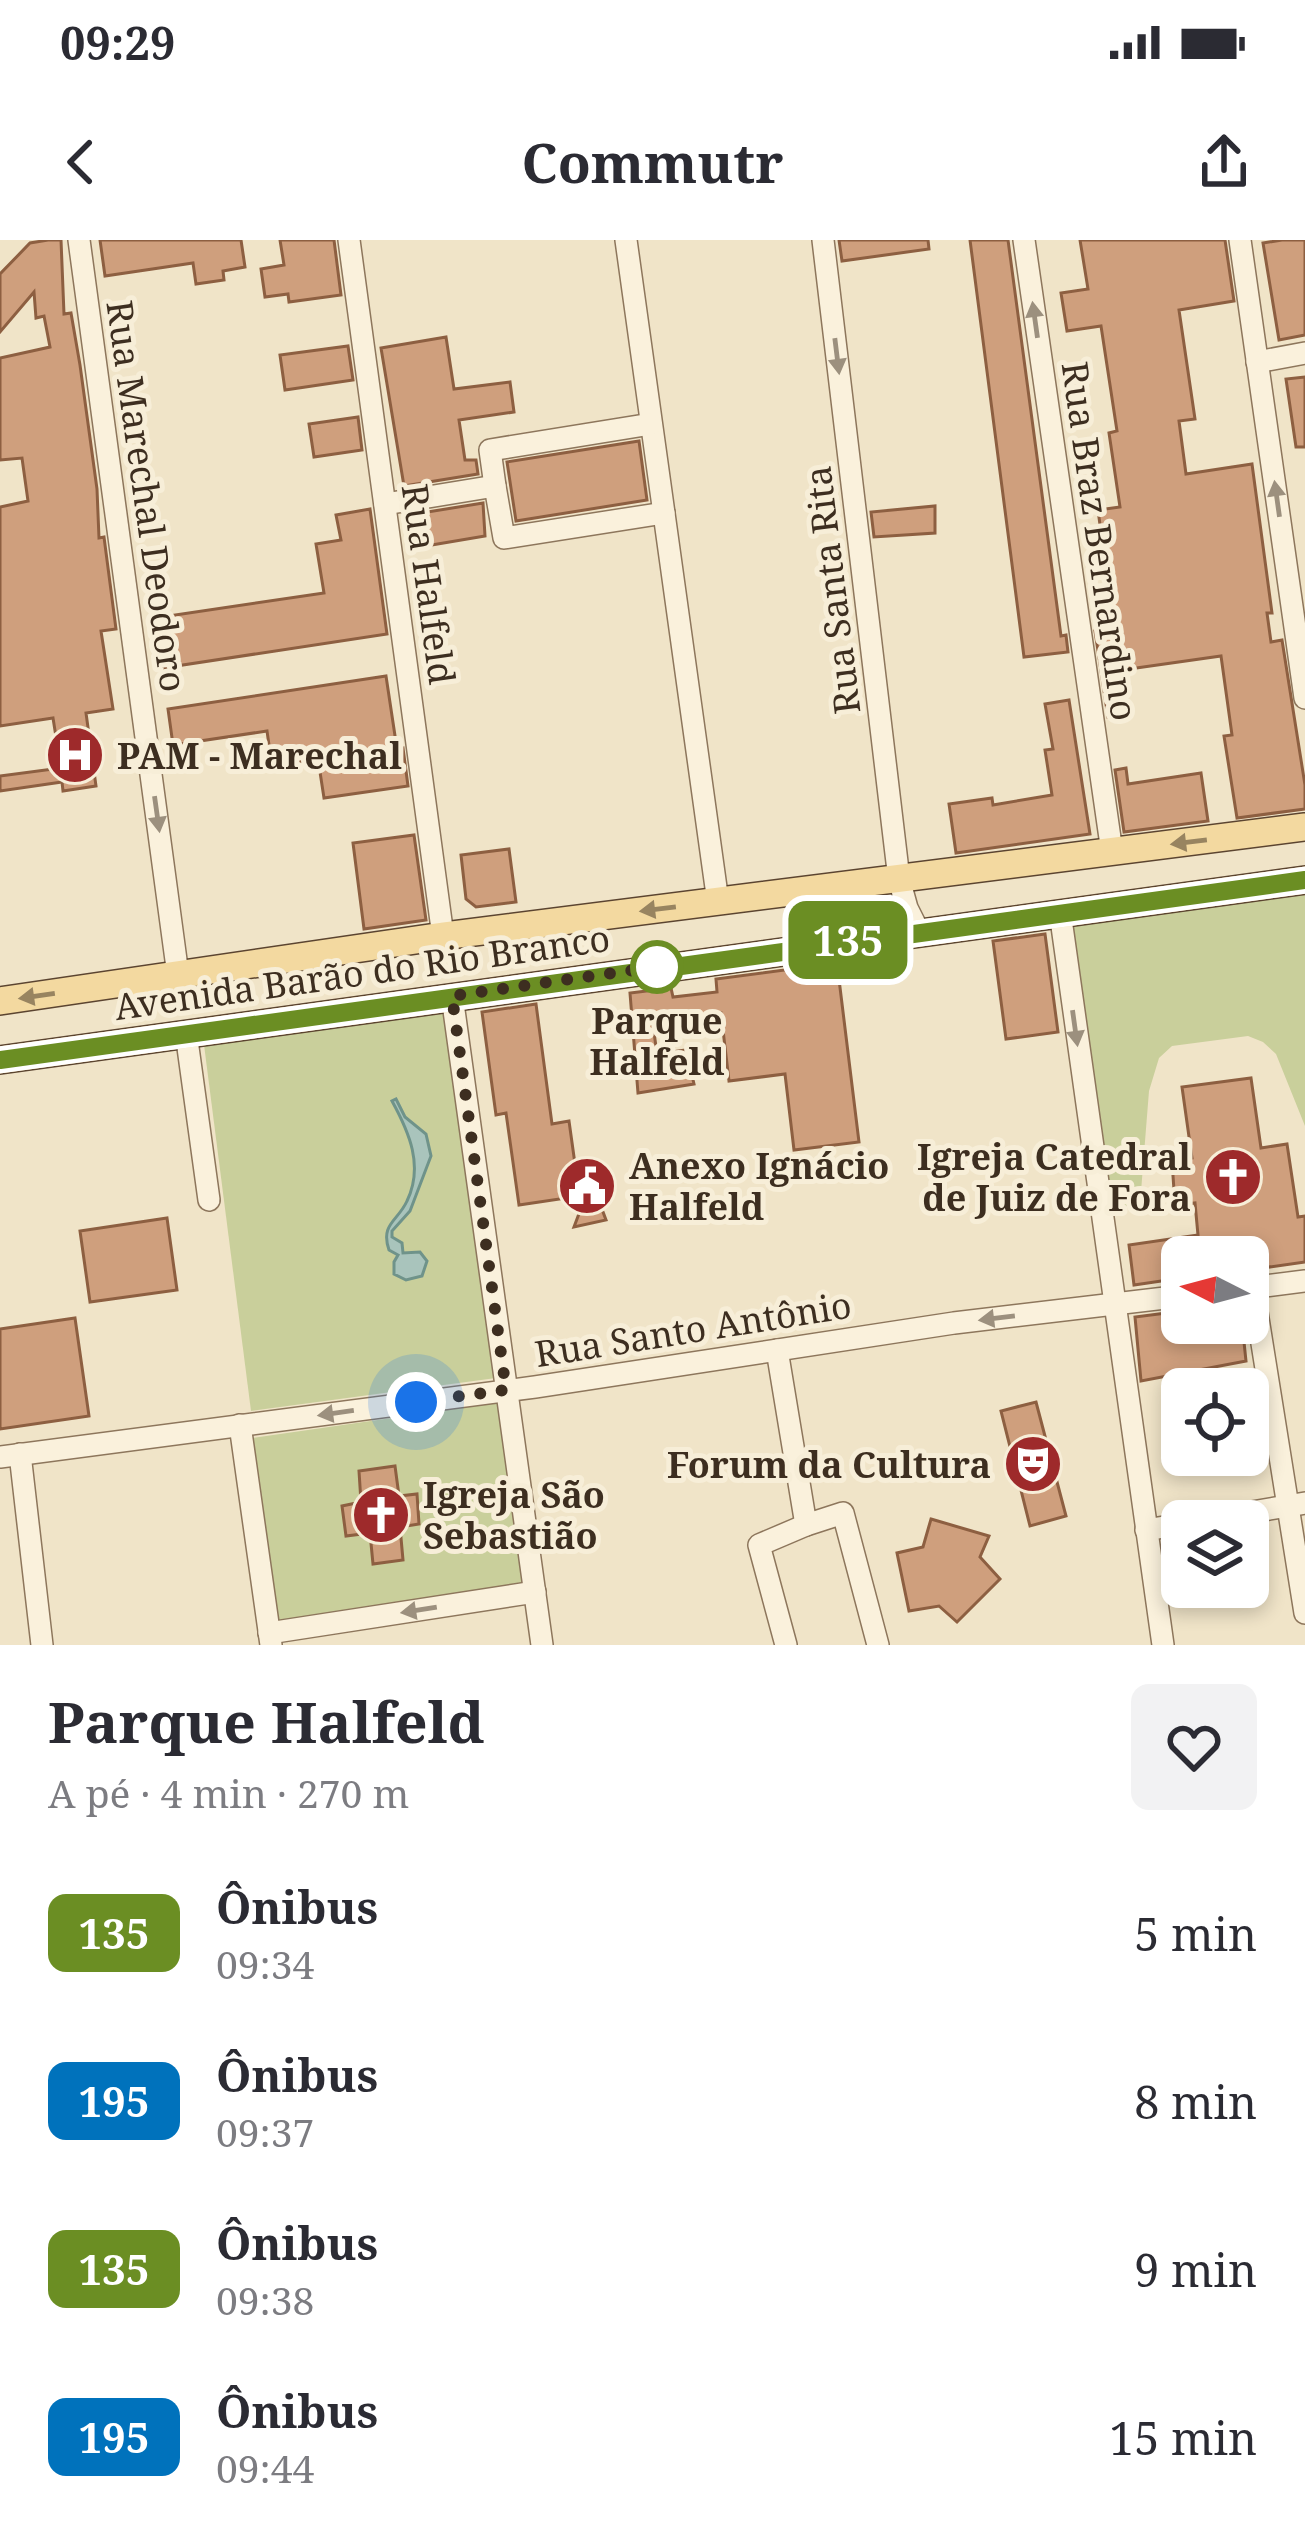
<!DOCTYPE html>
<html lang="pt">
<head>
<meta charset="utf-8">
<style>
  body { margin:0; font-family:"Noto Serif",serif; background:#f2f2f3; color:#2b2b33; height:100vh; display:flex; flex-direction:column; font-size:45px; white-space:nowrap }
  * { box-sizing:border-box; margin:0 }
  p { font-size:39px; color:#7c7c81 }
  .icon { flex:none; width:66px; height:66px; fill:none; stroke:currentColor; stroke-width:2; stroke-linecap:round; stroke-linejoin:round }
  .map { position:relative; height:1405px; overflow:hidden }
  .side { display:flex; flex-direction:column; background:#fff; flex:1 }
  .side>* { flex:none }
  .badge { padding:0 24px; border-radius:18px; font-size:42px; line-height:78px }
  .needle { width:78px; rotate:276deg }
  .controls { position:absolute; left:1161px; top:996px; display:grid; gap:24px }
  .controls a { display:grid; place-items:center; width:108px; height:108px; border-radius:18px; background:#fff; box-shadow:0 6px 18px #0003; font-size:60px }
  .you { position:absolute; width:60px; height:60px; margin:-30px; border:9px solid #fff; border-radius:50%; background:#1a73e8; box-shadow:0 0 0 18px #1a73e833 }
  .map>.badge { position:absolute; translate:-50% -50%; box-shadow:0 0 0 6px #fff }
  .round { display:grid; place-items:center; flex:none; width:126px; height:126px; border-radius:18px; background:#f2f2f3 }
  .summary { display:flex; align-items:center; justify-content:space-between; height:204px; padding:0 48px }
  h1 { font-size:57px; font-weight:700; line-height:90px }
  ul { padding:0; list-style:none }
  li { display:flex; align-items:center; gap:36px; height:168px; padding:0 48px }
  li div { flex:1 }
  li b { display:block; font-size:45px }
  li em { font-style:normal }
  li .badge { min-width:132px; font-weight:700; text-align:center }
  .status { display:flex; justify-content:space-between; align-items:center; height:84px; padding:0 60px; background:#fff; direction:ltr }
  .status svg { height:33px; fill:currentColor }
  header { display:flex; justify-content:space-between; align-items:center; height:156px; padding:0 48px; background:#fff; font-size:54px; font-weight:700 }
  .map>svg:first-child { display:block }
  .green { fill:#c9cf9b }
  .water { fill:#a9c4bc; stroke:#6f938a; stroke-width:3 }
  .building { fill:#cf9f7d; stroke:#8d5f41; stroke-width:3 }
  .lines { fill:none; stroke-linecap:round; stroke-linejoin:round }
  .minor-casing { stroke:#8d765c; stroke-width:24 }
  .major-casing { stroke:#5b4430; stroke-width:30 }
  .minor { stroke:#faf1dc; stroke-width:21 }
  .major { stroke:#f3d9a0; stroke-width:27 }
  .oneway { fill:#9c907e }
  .oneway2 { fill:#988460 }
  .line-casing { stroke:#fff; stroke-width:27 }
  .line { stroke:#6b8e23; stroke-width:18 }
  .walk { stroke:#3d2e20; stroke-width:12; stroke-dasharray:0 21.6 }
  .stop-dot { fill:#fff; stroke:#6b8e23; stroke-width:6 }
  .labels { text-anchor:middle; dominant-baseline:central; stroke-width:10; stroke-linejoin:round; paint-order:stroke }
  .street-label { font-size:36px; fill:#3d2e20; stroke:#f7eed8 }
  .poi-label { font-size:36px; font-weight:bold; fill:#3d2e20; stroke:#f7eed8; text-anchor:start }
  .stop-label { font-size:36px; font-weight:bold; fill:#3d2e20; stroke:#f7eed8 }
</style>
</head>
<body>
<div class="status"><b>09:29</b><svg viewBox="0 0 49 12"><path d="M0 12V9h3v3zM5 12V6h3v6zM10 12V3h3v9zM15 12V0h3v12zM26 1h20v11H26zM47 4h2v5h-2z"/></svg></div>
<header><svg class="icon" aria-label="back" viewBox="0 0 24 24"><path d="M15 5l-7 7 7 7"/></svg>Commutr<svg class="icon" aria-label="share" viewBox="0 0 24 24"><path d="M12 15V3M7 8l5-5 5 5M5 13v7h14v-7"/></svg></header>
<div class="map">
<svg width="1305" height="1405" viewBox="0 0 1305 1405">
  <rect width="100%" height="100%" fill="#f0e4c8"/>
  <g class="green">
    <path d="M1305,654V886L1276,814L1263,802L1248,796L1172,806L1159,818L1149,851L1140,964L1112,969L1070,684Z"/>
    <path d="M447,762L496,1138L251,1171L203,797Z"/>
    <path d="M503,1162L530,1349L278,1385L252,1198Z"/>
  </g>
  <path class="water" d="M396,859L405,877L426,894L431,916L410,971L392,991V997L402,1003L403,1013L420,1012L427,1021L422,1036L406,1040L394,1034V1022L398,1015L389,1010C380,984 398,981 407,961C424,926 409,892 392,861Z"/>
  <g class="building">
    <path d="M48,0H61L64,74L71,73L80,125L97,249L99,298L104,297L116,389L101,391L113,469L86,473L96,546L63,551L62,542L0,551V536L61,528L53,478L0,486V267L28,261L22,218L0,220V118L50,107L44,76L36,78L34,52L0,92V34L30,3Z"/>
    <path d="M100,0H241L245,27L223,31L224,40L196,44L193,23L105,36Z"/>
    <path d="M280,0H334L341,55L289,62L288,54L265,57L261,29L284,25Z"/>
    <path d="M839,0H928L929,9L842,21Z"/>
    <path d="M970,0H1008L1061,396L1066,395L1068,412L1024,417Z"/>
    <path d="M1080,0H1225L1234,61L1179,70L1195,179L1179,181L1186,234L1252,224L1272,373H1267L1271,402L1282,400L1305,545V569L1237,578L1224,496L1232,495L1221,416L1108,432L1114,476L1108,477L1095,391L1114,388L1098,270L1120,267L1109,193L1117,191L1101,86L1067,91L1061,53L1088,49Z"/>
    <path d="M1282,0H1305V95L1279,100L1263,3Z"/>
    <path d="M446,97L454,149L510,142L514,172L459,180L465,220H476L478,234L404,246L381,108Z"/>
    <path d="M348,106L353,140L285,150L280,115Z"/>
    <path d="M1305,137V207H1296L1286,139Z"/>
    <path d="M358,177L362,210L314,217L309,184Z"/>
    <path d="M639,201L647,260L516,281L507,222Z"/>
    <path d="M483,263L485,296L414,308L409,275Z"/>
    <path d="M935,266V293L874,297L871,272Z"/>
    <path d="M370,269L387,394L163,428L155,378L324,353L316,304L341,300L336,275Z"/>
    <path d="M386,436L397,509L403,508L408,546L324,558L318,519L272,526L267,491L173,505L168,469Z"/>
    <path d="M1069,460L1090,594L956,613L949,564L992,558L993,565L1052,555L1045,510L1053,509L1045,464Z"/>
    <path d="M1126,528L1128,544L1201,533L1208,581L1124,592L1115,530Z"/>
    <path d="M414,595L426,680L364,689L353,603Z"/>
    <path d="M509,609L516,662L476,667L466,659L461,615Z"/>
    <path d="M1045,694L1058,792L1006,799L993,701Z"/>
    <path d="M837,723L859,902L794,910L785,834L729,841L721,773L653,785L657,814L686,810L694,844L638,853L630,753L671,748L673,757L717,752L716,739Z"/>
    <path d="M536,764L552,884L569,881L575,924L584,921L606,980L574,987L586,955L519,965L506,873L496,875L482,772Z"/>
    <path d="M1251,838L1261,908L1287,904L1298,977L1305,976V1022L1248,1030V1017H1182V1038L1134,1045L1129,1005L1198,995L1195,963L1175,965L1172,921L1192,918L1182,847Z"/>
    <path d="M167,978L177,1050L90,1062L80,991Z"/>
    <path d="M1182,1071V1083H1242L1246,1121L1141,1141L1135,1077Z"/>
    <path d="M75,1078L89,1176L0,1189V1089Z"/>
    <path d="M1036,1162L1066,1276L1030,1286L1001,1171Z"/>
    <path d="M395,1226L399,1256L417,1254L419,1284L400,1287L403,1320L373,1324L370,1293L346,1296L342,1266L361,1262L359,1231Z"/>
    <path d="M931,1279L989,1296L980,1317L1000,1339L957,1382L939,1366L909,1371L897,1313L923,1307Z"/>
  </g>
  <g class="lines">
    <g class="minor-casing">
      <g id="minor">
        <path d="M79,0L178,735"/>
        <path d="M349,0L443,696"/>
        <path d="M626,0L718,662"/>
        <path d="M823,0L899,639L907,668L918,690"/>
        <path d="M1024,0L1112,612"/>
        <path d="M1240,0L1305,458"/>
        <path d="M1257,122L1305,113"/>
        <path d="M495,246L490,210L651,184"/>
        <path d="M385,264L495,246L504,298L664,273"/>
        <path d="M1060,672L1163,1405"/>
        <path d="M452,756L542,1405"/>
        <path d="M186,793L209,960"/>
        <path d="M1253,1047L1305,1373"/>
        <path d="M1248,1048L1305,1041"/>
        <path d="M777,1110L806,1285L843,1273L878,1405"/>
        <path d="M240,1185L271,1405"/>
        <path d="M20,1214L42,1405"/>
        <path d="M0,1217L535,1147L954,1083L1182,1056"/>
        <path d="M1198,1281L1305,1263"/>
        <path d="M1146,1290L1182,1284"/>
        <path d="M269,1393L535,1352"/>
        <path d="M786,1405L759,1305L806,1285"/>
      </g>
    </g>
    <g class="major-casing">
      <g id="major">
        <path d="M0,761L443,696L1305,587"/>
        <path d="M0,820L1305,640"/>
      </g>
    </g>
    <use href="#minor" class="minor"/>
    <use href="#major" class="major"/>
  </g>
  <defs><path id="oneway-solid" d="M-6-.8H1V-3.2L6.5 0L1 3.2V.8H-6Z" transform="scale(3)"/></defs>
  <g class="oneway">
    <use href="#oneway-solid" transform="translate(1035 80) rotate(-98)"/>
    <use href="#oneway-solid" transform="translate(837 116) rotate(83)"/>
    <use href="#oneway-solid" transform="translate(1277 259) rotate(-98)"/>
    <use href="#oneway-solid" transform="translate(157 574) rotate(82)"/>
    <use href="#oneway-solid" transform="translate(1075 788) rotate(82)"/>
    <use href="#oneway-solid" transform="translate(997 1078) rotate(173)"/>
    <use href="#oneway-solid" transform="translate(336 1173) rotate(172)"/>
    <use href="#oneway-solid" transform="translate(419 1370) rotate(171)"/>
  </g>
  <g class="oneway2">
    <use href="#oneway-solid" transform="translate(1189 602) rotate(173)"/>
    <use href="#oneway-solid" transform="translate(658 669) rotate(173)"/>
    <use href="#oneway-solid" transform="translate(37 756) rotate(172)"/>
  </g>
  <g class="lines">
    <g class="line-casing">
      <path id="line" d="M0,820L1305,640"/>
    </g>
    <use href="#line" class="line"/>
    <path class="walk" d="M416,1162L506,1150L452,756L676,724L657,727"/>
  </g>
  <defs>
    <g id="hospital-disc" transform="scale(3)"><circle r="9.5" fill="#9e2a2b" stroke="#f7eed8"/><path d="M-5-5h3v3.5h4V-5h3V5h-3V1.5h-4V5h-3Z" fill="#fff"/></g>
    <g id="church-disc" transform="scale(3)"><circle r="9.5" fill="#9e2a2b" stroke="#f7eed8"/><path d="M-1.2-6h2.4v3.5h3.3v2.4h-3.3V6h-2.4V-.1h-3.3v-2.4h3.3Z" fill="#fff"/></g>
    <g id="civic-disc" transform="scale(3)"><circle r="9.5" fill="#9e2a2b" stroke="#f7eed8"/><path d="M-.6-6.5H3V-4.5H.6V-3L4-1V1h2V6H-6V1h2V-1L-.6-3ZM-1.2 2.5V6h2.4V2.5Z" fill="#fff"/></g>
    <g id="theatre-disc" transform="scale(3)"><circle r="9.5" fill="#9e2a2b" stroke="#f7eed8"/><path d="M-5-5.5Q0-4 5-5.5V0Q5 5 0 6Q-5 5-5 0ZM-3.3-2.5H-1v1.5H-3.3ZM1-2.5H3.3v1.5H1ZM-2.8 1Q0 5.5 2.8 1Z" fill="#fff"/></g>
  </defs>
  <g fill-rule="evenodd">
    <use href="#hospital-disc" x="75" y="515"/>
    <use href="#church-disc" x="1233" y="937"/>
    <use href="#civic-disc" x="587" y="946"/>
    <use href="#theatre-disc" x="1033" y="1224"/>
    <use href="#church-disc" x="381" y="1275"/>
  </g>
  <circle class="stop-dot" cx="657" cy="727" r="24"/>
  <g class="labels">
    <g class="street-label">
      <text transform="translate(147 256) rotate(82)">Rua Marechal Deodoro</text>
      <text transform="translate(1100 301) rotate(82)">Rua Braz Bernardino</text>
      <text transform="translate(429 344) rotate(82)">Rua Halfeld</text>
      <text transform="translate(832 350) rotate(-97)">Rua Santa Rita</text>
      <text transform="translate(362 732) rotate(-8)">Avenida Barão do Rio Branco</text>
      <text transform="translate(693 1089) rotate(-9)">Rua Santo Antônio</text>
    </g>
    <g class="poi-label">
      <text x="117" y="515">PAM - Marechal</text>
      <text x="1191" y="916" text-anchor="end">Igreja Catedral<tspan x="1191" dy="41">de Juiz de Fora</tspan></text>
      <text x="629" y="925">Anexo Ignácio<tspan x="629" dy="41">Halfeld</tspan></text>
      <text x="991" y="1224" text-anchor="end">Forum da Cultura</text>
      <text x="423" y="1254">Igreja São<tspan x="423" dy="41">Sebastião</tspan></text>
    </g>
    <g class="stop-label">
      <text x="657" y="780">Parque<tspan x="657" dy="41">Halfeld</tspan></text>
    </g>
  </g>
</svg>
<div class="controls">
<a><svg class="needle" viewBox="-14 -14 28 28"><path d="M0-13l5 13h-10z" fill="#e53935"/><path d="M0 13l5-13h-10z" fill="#7c7c81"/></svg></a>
<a><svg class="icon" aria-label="locate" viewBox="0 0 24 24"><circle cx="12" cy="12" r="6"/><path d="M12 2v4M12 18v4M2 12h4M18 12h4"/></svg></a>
<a><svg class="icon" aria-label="layers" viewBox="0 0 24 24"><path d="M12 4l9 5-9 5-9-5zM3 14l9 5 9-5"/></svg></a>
</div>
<div class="you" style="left:416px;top:1162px"></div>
<b class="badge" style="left:848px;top:700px;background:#6b8e23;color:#fff">135</b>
</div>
<section class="side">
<div class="summary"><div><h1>Parque Halfeld</h1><p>A pé · 4 min · 270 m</p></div><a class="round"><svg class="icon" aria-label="heart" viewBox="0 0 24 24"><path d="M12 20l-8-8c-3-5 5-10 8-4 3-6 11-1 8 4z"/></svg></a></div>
<ul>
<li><span class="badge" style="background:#6b8e23;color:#fff">135</span><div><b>Ônibus</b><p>09:34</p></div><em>5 min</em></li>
<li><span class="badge" style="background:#0072bc;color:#fff">195</span><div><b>Ônibus</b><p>09:37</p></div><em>8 min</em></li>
<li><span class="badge" style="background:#6b8e23;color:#fff">135</span><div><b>Ônibus</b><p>09:38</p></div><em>9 min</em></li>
<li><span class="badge" style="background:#0072bc;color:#fff">195</span><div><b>Ônibus</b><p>09:44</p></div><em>15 min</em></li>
</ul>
</section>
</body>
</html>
